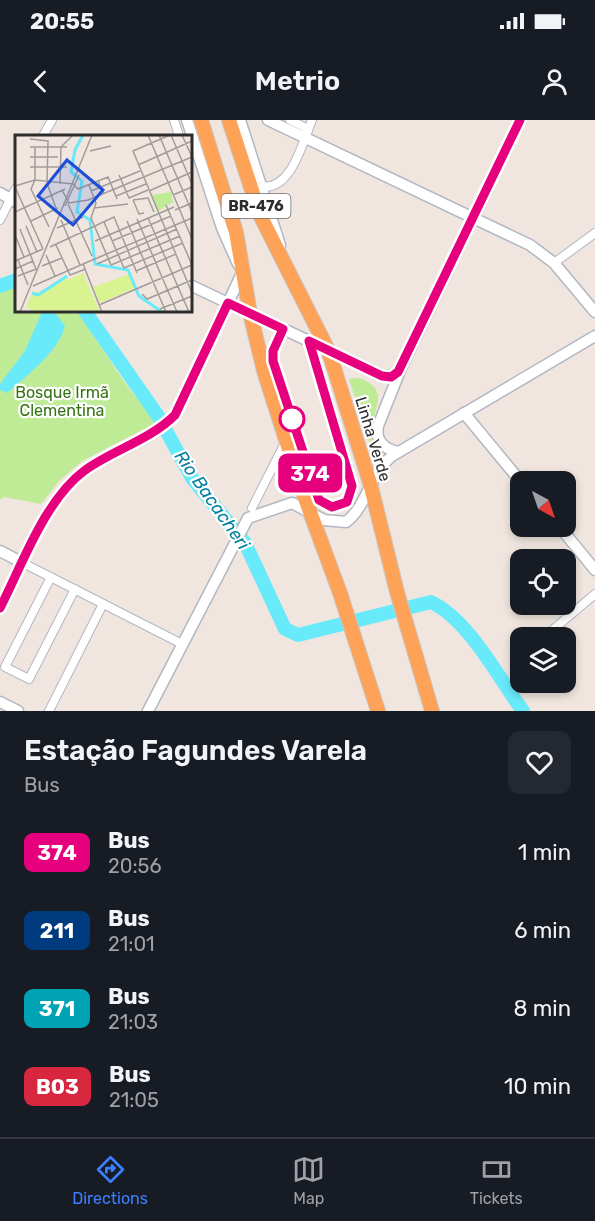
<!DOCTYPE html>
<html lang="en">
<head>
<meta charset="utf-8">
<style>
  body { margin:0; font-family:Rubik,sans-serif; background:#242831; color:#f1f3f6; height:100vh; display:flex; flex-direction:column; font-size:22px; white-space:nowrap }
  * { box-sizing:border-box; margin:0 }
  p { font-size:20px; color:#9ea1a6 }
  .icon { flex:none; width:33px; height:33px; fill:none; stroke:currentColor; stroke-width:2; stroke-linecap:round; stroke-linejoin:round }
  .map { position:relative; height:591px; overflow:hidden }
  .panel { display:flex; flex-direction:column; background:#171b24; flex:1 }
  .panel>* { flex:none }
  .badge { padding:0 12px; border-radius:9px; font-size:21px; line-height:39px }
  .needle { width:39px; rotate:140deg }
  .controls { position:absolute; left:510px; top:351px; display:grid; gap:12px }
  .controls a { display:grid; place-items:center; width:66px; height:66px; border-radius:12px; background:#171b24; box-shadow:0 3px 9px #0003; font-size:30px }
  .map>.badge { position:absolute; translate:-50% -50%; box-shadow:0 0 0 3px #fff }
  .round { display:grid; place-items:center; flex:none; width:63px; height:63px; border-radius:12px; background:#242831 }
  .overview { display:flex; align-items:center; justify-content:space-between; height:102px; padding:0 24px }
  h1 { font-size:28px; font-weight:600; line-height:45px }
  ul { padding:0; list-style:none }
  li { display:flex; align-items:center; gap:18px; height:78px; padding:0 24px }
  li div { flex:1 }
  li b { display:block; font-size:22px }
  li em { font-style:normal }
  li .badge { min-width:66px; font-weight:700; text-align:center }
  .status { display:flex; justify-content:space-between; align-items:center; height:42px; padding:0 30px; background:#171b24; direction:ltr }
  .status svg { height:16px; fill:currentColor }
  header { display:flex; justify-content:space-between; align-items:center; height:78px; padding:0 24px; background:#171b24; font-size:27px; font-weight:600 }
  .dock { display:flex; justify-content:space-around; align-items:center; height:84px; border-top:2px solid #363941; background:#171b24; font-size:16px; color:#9ea1a6 }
  .dock a { display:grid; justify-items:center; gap:3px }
  .dock .on { color:#3c7fff }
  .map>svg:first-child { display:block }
  .green { fill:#c0eb96 }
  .water { fill:#69eafa }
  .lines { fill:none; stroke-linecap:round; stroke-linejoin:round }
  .river { stroke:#69eafa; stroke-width:14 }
  .minor-casing { stroke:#b2b7c2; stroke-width:10 }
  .tertiary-casing { stroke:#b2b7c2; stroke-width:13 }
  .secondary-casing { stroke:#b2b7c2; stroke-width:13 }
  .trunk-casing { stroke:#c8c8c8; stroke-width:16 }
  .minor { stroke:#fff; stroke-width:8 }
  .tertiary { stroke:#fff; stroke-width:10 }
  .secondary { stroke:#fff; stroke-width:10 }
  .trunk { stroke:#fea258; stroke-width:14 }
  .line-casing { stroke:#fff; stroke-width:14 }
  .line { stroke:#e6007e; stroke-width:9 }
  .stop-dot { fill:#fff; stroke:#e6007e; stroke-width:3 }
  .labels { text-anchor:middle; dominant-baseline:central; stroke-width:4.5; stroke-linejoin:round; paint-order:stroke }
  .shield { fill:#fff; stroke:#6c6c6c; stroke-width:1.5 }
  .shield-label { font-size:15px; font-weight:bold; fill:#2d2d2d }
  .park-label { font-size:16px; fill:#367314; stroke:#fff }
  .street-label { font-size:16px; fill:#2d2d2d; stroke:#fff }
  .water-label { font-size:18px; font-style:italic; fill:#02819e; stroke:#fff }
  .inset-river { fill:none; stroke:#69eafa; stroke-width:3 }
  .inset-road { fill:none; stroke:#a29c98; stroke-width:1.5 }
  .view { fill:#1d4ed8; fill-opacity:0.15; stroke:#1d4ed8; stroke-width:3 }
  .inset-edge { fill:none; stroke:#2d2d2d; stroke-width:3 }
</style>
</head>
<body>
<div class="status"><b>20:55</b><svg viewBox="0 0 49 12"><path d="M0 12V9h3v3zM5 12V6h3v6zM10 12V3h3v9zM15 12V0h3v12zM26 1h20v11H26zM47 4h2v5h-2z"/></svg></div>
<header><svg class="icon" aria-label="back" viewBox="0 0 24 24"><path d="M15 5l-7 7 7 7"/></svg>Metrio<svg class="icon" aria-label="person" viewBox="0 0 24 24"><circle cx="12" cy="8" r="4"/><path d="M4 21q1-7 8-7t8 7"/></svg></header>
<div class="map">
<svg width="595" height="591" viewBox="0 0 595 591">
  <rect width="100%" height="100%" fill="#f0e6df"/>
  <g class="green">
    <path d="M16,166V190L77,191L125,263L156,303L82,341L59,361L41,384L3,377L0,380V171Z"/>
    <path d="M359,258C397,271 365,298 372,321L369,322L349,259Z"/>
  </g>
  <path class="water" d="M48,191L55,193L65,206C59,230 31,252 13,268L7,273L0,270V264L25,231L42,192Z"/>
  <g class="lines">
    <g class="river">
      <path d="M0,166L16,160"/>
      <path d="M84,190L158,296L192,358L245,423L285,509L298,515L431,482C469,500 498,557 523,591"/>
    </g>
    <g class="minor-casing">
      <g id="minor">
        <path d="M174,0L179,16"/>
        <path d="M290,0L308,9"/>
        <path d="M43,16L52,0"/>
        <path d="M260,66C291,73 303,21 312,0"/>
        <path d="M0,100L16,68"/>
        <path d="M554,143L595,113"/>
        <path d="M252,388L286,321"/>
        <path d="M23,443L182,524"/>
        <path d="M51,457L5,547L29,559L75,469"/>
        <path d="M543,518L595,474"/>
        <path d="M49,591L103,484"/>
      </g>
    </g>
    <g class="tertiary-casing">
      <g id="tertiary">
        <path d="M0,73L16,82"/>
        <path d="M190,165L228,183L242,153"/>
        <path d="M464,293L521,362"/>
        <path d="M559,406L595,450"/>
        <path d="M0,431L23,443"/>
      </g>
    </g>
    <g class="secondary-casing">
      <g id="secondary">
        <path d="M187,0L222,108L238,144"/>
        <path d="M240,0L280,125"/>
        <path d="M268,0L530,125L554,143L595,192"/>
        <path d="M398,332C384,329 375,321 378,306L401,248L520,0"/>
        <path d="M0,488C22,444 45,380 84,351C113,330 151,321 175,295L228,183L383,256L394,255L401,248"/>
        <path d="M0,582L18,591"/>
        <path d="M148,591L248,398L292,383L324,400L346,402C367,386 370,354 392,336L595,216"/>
      </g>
    </g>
    <g class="trunk-casing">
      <g id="trunk">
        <path d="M201,0L236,112L250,193L264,251L302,370L340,473L378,591"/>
        <path d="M229,0L260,95L328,230L334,248L370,363L397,472L432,591"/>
      </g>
    </g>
    <use href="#minor" class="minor"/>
    <use href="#tertiary" class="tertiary"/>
    <use href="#secondary" class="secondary"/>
    <use href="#trunk" class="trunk"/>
  </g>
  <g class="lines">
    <g class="line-casing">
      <path id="line" d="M0,488C22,445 45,380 84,351C113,330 150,320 175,295L228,183L283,209L273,231V241L319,380L332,387L347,382L352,366L309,221L382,256L391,257L398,252L520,0"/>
    </g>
    <use href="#line" class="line"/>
  </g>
  <circle class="stop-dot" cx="292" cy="299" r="12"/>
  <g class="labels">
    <rect class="shield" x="221.5" y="74" width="69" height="24" rx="4.5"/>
    <g class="shield-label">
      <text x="256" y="86">BR-476</text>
    </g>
    <g class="park-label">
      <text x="62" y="272">Bosque Irmã<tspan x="62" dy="18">Clementina</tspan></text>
    </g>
    <g class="street-label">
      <text transform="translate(373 319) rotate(73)">Linha Verde</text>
    </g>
    <g class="water-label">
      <text transform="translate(212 380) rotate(55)">Rio Bacacheri</text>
    </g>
  </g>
  <g transform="translate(15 15)">
    <rect width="177" height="177" fill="#f0e6df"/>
    <path d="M156,57L158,67L143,76L136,60Z" fill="#c0eb96"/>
    <path d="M68,138L85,177H21L11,172L17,158L30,155L52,140L53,145ZM115,139L120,153L85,168L78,152Z" fill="#d9f391"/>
    <path class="inset-river" d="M68,0L60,15L56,37L67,46L62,77L75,85L80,129L113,135L124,161L147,177M17,158L23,160L52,141"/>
    <path class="inset-road" d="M133,0L177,104M144,0L177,77M155,0L118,16L177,158M156,0L177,49M167,0L177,22M15,4L33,6L32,47M15,12H52M75,16L96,11M15,22H43M123,30L177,6M15,32H52M104,40L114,63L133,55M83,46L93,42L102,64M32,48L43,79M45,49L46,12L58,0M74,50L81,68L76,83L96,130L165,101M0,51L20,45V12M0,52L28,114M47,55L54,68L73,65L177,22M76,56L125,36M134,56L177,37M158,60L177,52M101,61L131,49M118,65L133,63L139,77M118,65L124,79L129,78M53,69L77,121M151,70L177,130M50,71L64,40M79,73L113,69M160,75L177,68M0,77L50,54M133,83L174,177M122,84L162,177M46,85L65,130M16,86L43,73M112,86L151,177M89,87L109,133L168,108M11,91L22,117M34,92L16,54L20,45L58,49L63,54L83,46L89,59M42,93L68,82M0,100L9,122M80,106L159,72M97,106L156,81M41,110L55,140L71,134M35,112L99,82L122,138M31,120L40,141M3,125L13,150M0,126L28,114M68,129L177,83M82,129L162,94M27,131L47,123M0,134L18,126M121,136L161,119M3,141L21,134L5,94M18,151L68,129L87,177M127,159L132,164L177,145M84,170L177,130M145,174L177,161M5,177L77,0"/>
    <path class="view" d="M52,25L88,55L58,90L23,61Z"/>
    <rect width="177" height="177" class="inset-edge"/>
  </g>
</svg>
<div class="controls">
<a><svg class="needle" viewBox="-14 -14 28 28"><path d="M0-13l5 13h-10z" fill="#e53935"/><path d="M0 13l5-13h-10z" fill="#9ea1a6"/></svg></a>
<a><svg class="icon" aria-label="locate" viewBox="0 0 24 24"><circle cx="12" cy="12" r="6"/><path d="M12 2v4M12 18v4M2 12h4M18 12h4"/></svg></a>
<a><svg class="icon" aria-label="layers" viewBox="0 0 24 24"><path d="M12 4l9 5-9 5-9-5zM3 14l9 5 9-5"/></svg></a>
</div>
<b class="badge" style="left:310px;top:353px;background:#e6007e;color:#fff">374</b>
</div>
<section class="panel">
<div class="overview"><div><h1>Estação Fagundes Varela</h1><p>Bus</p></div><a class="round"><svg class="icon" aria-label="heart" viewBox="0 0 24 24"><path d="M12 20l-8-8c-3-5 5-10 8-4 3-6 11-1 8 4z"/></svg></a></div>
<ul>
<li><span class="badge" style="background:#e6007e;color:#fff">374</span><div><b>Bus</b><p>20:56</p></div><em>1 min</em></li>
<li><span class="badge" style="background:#003b80;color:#fff">211</span><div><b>Bus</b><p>21:01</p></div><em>6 min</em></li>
<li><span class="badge" style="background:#00a3b4;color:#fff">371</span><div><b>Bus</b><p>21:03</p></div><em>8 min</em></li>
<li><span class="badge" style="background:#d7263d;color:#fff">B03</span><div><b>Bus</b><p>21:05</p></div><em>10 min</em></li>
</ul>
</section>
<nav class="dock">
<a class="on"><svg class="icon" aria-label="directions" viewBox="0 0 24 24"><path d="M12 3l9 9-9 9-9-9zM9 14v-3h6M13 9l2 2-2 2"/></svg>Directions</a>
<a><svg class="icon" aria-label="map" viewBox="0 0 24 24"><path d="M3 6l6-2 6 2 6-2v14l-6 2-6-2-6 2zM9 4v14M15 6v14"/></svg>Map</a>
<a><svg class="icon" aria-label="tickets" viewBox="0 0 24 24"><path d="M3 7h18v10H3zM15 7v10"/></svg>Tickets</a>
</nav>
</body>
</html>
